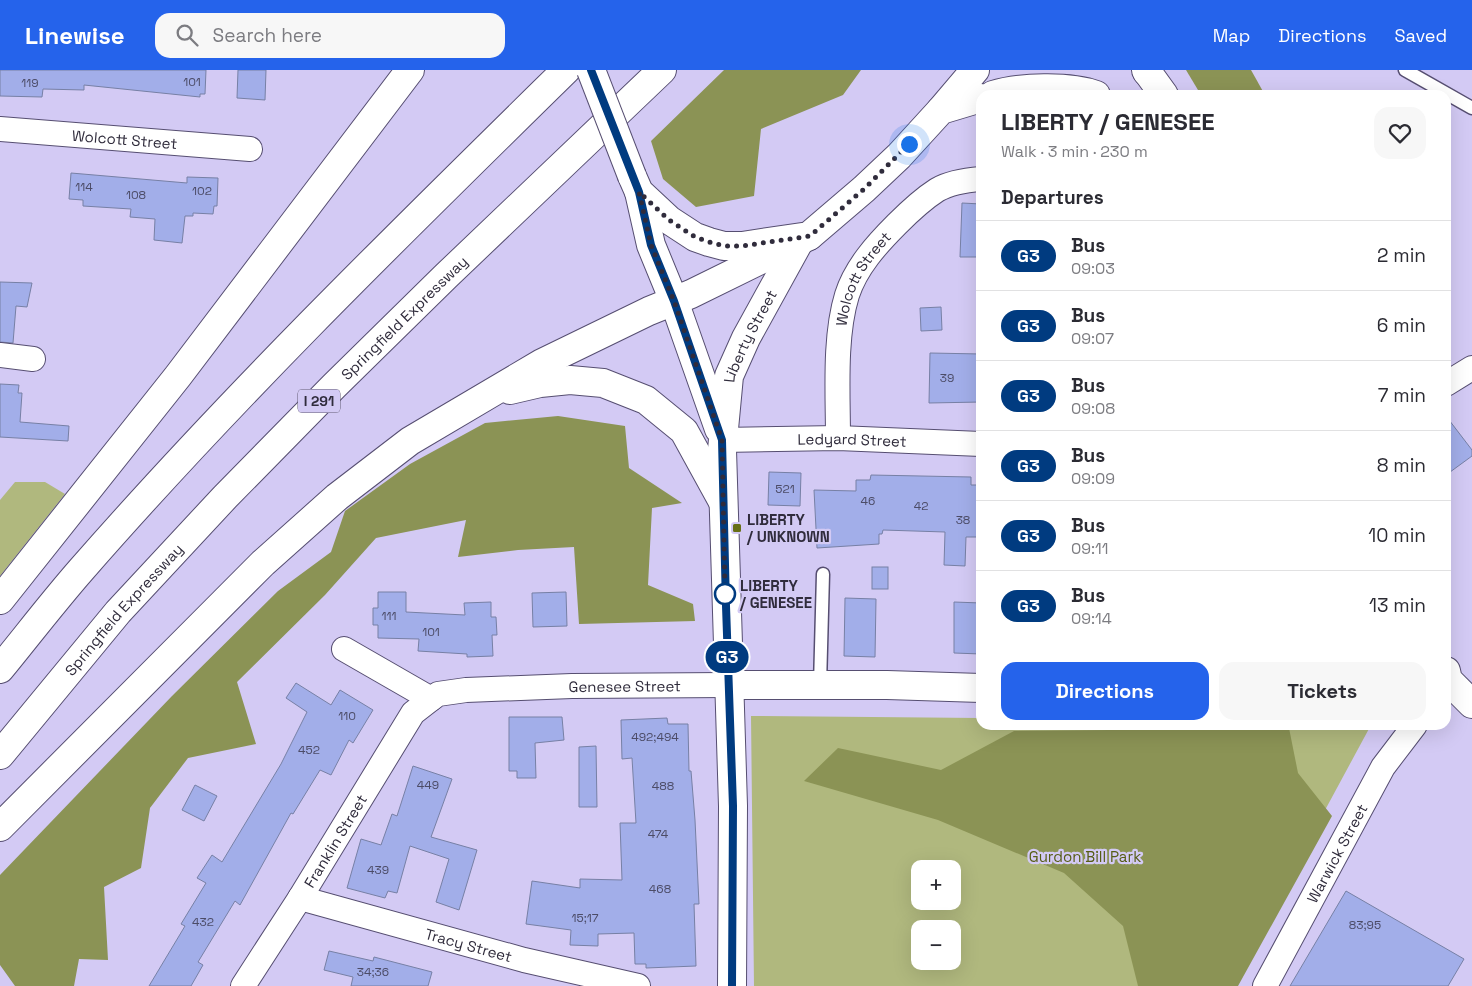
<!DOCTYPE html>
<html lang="en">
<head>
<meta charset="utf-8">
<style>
  body { margin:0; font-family:"Space Grotesk",sans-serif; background:#f7f7f7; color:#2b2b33; height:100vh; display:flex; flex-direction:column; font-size:19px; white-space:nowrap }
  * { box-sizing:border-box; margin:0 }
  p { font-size:16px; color:#7c7c81 }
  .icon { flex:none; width:28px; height:28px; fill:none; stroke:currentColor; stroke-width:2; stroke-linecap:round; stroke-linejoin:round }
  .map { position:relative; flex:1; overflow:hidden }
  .side { position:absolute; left:976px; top:20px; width:475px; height:640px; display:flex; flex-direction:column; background:#fff; border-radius:15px; box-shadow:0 5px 20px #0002 }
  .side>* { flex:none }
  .badge { padding:0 10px; border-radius:16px; font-size:18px; line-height:32px }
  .controls { position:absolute; left:911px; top:790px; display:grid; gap:10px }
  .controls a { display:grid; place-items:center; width:50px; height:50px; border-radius:10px; background:#fff; box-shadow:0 5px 20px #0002; font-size:25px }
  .you { position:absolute; width:25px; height:25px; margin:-12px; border:4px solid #fff; border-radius:50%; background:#1a73e8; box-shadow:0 0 0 8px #1a73e833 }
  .map>.badge { position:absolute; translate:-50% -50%; box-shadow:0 0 0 2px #fff }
  h2 { padding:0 25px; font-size:19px; line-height:45px }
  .round { display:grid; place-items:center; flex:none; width:52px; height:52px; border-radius:15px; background:#f7f7f7 }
  .summary { display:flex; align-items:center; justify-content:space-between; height:85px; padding:0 25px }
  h1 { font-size:24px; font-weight:600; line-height:38px }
  .primary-button { display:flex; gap:10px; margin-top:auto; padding:10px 25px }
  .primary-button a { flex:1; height:58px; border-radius:15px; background:#2563eb; color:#fff; font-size:20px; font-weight:600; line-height:58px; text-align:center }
  .primary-button a+a { background:#f7f7f7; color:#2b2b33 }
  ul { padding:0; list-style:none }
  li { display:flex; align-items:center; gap:15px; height:70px; padding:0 25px; border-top:1px solid #e1e1e2 }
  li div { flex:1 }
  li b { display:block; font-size:19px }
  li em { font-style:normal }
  li .badge { min-width:55px; font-weight:700; text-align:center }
  header { display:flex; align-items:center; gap:30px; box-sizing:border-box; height:70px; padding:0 25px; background:#2563eb; color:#fff }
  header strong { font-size:24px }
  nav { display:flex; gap:28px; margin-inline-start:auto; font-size:18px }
  .search { width:350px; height:45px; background:#f7f7f7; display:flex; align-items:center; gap:12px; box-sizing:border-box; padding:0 18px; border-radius:15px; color:#7c7c81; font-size:19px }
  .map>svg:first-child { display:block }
  .green { fill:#b0b87e; fill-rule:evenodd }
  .forest { fill:#8b9355 }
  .building { fill:#a2aee9; stroke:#7780a5 }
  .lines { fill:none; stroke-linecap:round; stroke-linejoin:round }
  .lane-casing { stroke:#564e71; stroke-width:15 }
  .street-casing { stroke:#564e71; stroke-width:26 }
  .secondary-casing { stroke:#564e71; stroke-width:30 }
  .primary-casing { stroke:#564e71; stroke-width:30 }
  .highway-casing { stroke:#564e71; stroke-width:30 }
  .lane { stroke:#fff; stroke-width:12 }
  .street { stroke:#fff; stroke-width:24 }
  .secondary { stroke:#fff; stroke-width:28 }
  .primary { stroke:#fff; stroke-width:28 }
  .highway { stroke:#fff; stroke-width:28 }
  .primary-bridge-casing { stroke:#564e71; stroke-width:30; stroke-linecap:butt }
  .primary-bridge { stroke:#fff; stroke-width:28 }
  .line-casing { stroke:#fff; stroke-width:11 }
  .line { stroke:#003b80; stroke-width:8 }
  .walk { stroke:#302c3c; stroke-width:5; stroke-dasharray:0 9 }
  .poi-dot { fill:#676f16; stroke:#d3caf4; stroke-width:2 }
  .stop-dot { fill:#fff; stroke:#003b80; stroke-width:2.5 }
  .labels { text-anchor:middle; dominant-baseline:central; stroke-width:4.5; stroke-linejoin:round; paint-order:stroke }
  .number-label { font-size:12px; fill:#4c4c67 }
  .shield { fill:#d3caf4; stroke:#615b73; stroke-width:1 }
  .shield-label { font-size:14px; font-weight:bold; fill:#302c3c }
  .street-label { font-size:15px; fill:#302c3c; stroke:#d3caf4 }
  .poi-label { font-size:15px; font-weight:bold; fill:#302c3c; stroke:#d3caf4; text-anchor:start }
  .stop-label { font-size:15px; font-weight:bold; fill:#302c3c; stroke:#d3caf4; text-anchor:start }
  .park-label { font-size:15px; fill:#565d16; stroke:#d3caf4 }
</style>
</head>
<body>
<header>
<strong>Linewise</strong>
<div class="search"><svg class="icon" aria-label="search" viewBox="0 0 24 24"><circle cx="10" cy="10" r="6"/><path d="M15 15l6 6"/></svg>Search here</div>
<nav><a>Map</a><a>Directions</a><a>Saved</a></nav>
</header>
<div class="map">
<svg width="1472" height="916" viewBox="0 0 1472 916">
  <rect width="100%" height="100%" fill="#d3caf4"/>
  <g class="green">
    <path d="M15,412H45L65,424L0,506V430Z"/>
    <path d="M751,646L981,648V655H1371L1230,916H754ZM920,799H952V831H920ZM920,859H952V891H920Z"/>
  </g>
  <g class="forest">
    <path d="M724,0H861L843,25L761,59L754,126L696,137L663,109L651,71Z"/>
    <path d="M1186,0H1251L1265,25H1201Z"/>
    <path d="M558,346L625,356L629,398L682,433L652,438L648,515L693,534L695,551L579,554L574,477L518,480L458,487L466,450L376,468L325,525L237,612L256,674L188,688L150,738L141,798L104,817L108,890L79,889L74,916H15L0,895V805L172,626L278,521L331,482L345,441L410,394L485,353Z"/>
    <path d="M1289,658L1298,703L1332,746L1238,916H1138L1123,856L1064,803L938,750L804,711L838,678L941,700L1014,661Z"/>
  </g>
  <g class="building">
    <path d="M0,0H206L205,24H200V27L84,15V20L43,19L42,27L0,26Z"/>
    <path d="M238,0H266L265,30L237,28Z"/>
    <path d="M71,103L187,113V107L218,108L217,136H214L213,144L193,143V146H185L182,173L154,170L155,149L130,147L131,139L83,136V130L69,129Z"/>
    <path d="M962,133L981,134V187H960Z"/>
    <path d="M0,212L32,213L27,237L16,236L13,273L0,272Z"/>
    <path d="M941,237L942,260L921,261L920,238Z"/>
    <path d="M930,283L981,284V332L929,333Z"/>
    <path d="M0,314L19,315L18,323H22L20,352L69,356L68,371L0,367Z"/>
    <path d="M1446,346L1472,380V386L1446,405Z"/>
    <path d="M769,402L801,403L800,436L768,435Z"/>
    <path d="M871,405L971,407V415H977V467H966L965,496L944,495L945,462L883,460L882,464H879V474L817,478L814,420L856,421V410H870Z"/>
    <rect x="872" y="497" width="16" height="22"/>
    <path d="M378,522H406V542L465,545L464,533L491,532V547H496L497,565H492L493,586L467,587V584L418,581L419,569L378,568V555H373V538H378Z"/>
    <path d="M566,522L567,556L533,557L532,523Z"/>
    <path d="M845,528L876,529L875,587L844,586Z"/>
    <path d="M954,532L981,533V584L954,583Z"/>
    <path d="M296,613L331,635L340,620L373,640L353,673L349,670L331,705L320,700L293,744L291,743L240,835L235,831L198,892L203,895L191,916H149L185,856L181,854L206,813L197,808L212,785L222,792L281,694L307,642L286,628Z"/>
    <path d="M509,647H562L564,670L535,673L536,708H517V701H509Z"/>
    <path d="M667,648L668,654H688L689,701H691L695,750L699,834H694L696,896L646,898V894H635L634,863L598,864V876L570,875L571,860L526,854L532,811L580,818V809L622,810L620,753H636L632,688L622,689L621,650Z"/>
    <path d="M596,676L597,737H579V677Z"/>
    <path d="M413,696L452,709L431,767L477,780L459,840L436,832L449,789L410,776L397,823L388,821L385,828L347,818L361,769L381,775L392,744L397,746Z"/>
    <path d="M195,715L217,726L204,751L182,740Z"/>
    <path d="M1346,821L1464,889L1448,916H1290Z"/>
    <path d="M329,881L373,891L374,887L432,902L428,916H351L353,907L324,900Z"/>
  </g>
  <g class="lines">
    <g class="lane-casing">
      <g id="lane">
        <path d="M1405,0L1472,38"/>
        <path d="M820,615L823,504"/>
      </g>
    </g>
    <g class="street-casing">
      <g id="street">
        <path id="s1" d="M0,59L250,79"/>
        <path d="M0,285L33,289"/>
        <path d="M1446,314L1472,298"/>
        <path id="s2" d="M838,368C838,324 834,267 847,225C856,197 877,174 897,154C909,142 923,129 937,120C949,113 968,110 981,109"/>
        <path id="s3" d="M722,370L838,368L981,374"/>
        <path id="s4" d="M344,579L431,629L438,624L466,620L572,616L728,615"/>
        <path id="s5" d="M300,828L524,890L638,916"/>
        <path id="s6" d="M243,916L300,828L413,643L431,629"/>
        <path id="s7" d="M1265,916L1383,697L1415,655"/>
      </g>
    </g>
    <g class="secondary-casing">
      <g id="secondary">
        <path d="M639,122L651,175L674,231L719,359"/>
        <path d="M728,615H887L981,618"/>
        <path id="s8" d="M732,916L733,736L722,380L729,306L746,268L800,170"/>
      </g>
    </g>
    <g class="primary-casing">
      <g id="primary">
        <path d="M1146,0L1164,25"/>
        <path d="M993,25C1019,17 1069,15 1096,25"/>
        <path d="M632,106L639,122L669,150L695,167L709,172L724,176H742L809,166L864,119L899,86L941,40L981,28"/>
        <path d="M1446,601L1448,610L1472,634"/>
      </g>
    </g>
    <g class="highway-casing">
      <g id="highway">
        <path d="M1147,0V2"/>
        <path d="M941,40L975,0"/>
        <path d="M510,320L540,313L570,310L603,313L646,330L684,361L723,432"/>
        <path d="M0,530L178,306L410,0"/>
        <path d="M0,599C27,566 53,532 81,500C234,325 401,162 566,0"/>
        <path id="s9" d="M0,685L118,542L225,427L334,316L446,206L662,0"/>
        <path d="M0,757L263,493L337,427L410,371L542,293L649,241L691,224L809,166"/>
      </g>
    </g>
    <use href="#lane" class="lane"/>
    <use href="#street" class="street"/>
    <use href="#secondary" class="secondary"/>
    <use href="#primary" class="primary"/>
    <use href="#highway" class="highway"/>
    <g class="primary-bridge-casing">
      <path id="primary-bridge" d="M591,0L632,106"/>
    </g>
    <use href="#primary-bridge" class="primary-bridge"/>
  </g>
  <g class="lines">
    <g class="line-casing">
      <path id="line" d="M591,0L639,122L651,175L674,231L722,370L726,536L733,736L732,916"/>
    </g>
    <use href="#line" class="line"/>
    <path class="walk" d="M725,524L722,370L674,231L651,175L639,122L669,150L695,167L709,172L724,176H742L810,166L864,119L909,74"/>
  </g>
  <rect class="poi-dot" x="732" y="453" width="10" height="10" rx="2.5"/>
  <circle class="stop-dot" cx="725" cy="524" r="10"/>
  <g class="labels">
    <g class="number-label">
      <text x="192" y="12">101</text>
      <text x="30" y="13">119</text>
      <text x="84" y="117">114</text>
      <text x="202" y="121">102</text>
      <text x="136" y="125">108</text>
      <text x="947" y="308">39</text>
      <text x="785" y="419">521</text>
      <text x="868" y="431">46</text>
      <text x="921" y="436">42</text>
      <text x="963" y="450">38</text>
      <text x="389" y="546">111</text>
      <text x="431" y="562">101</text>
      <text x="347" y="646">110</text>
      <text x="655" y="667">492;494</text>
      <text x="309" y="680">452</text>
      <text x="428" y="715">449</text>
      <text x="663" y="716">488</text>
      <text x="658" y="764">474</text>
      <text x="378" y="800">439</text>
      <text x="660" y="819">468</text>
      <text x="585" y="848">15;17</text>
      <text x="203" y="852">432</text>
      <text x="1365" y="855">83;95</text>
      <text x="373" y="902">34;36</text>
    </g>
    <rect class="shield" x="298" y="319.5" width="42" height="23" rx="4"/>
    <g class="shield-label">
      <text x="319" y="331">I 291</text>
    </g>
    <g class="street-label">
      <text stroke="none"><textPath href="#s1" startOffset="125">Wolcott Street</textPath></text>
      <text stroke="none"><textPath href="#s2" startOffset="165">Wolcott Street</textPath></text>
      <text stroke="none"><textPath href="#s9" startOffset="596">Springfield Expressway</textPath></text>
      <text stroke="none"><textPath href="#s8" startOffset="655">Liberty Street</textPath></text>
      <text stroke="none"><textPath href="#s3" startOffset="130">Ledyard Street</textPath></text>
      <text stroke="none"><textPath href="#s9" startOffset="191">Springfield Expressway</textPath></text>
      <text stroke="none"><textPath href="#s4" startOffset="296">Genesee Street</textPath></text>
      <text stroke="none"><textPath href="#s6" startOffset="172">Franklin Street</textPath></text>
      <text stroke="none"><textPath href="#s7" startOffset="151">Warwick Street</textPath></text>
      <text stroke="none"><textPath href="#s5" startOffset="175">Tracy Street</textPath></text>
    </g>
    <g class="poi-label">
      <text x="747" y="449">LIBERTY<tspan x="747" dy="17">/ UNKNOWN</tspan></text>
    </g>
    <g class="stop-label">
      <text x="740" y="515">LIBERTY<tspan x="740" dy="17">/ GENESEE</tspan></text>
    </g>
    <g class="park-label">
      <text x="1085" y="786">Gurdon Bill Park</text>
    </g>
  </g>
</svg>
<div class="controls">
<a>+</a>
<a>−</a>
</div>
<div class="you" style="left:909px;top:74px"></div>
<b class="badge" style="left:727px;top:587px;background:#003b80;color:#fff">G3</b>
<section class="side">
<div class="summary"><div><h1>LIBERTY / GENESEE</h1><p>Walk · 3 min · 230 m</p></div><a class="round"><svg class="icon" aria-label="heart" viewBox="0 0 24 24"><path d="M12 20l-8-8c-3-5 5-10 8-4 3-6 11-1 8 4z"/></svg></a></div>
<h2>Departures</h2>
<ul>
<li><span class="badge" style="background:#003b80;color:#fff">G3</span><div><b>Bus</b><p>09:03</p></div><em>2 min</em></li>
<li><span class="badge" style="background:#003b80;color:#fff">G3</span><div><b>Bus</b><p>09:07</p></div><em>6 min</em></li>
<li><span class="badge" style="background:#003b80;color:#fff">G3</span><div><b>Bus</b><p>09:08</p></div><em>7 min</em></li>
<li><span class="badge" style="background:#003b80;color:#fff">G3</span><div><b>Bus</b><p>09:09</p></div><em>8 min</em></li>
<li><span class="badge" style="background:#003b80;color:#fff">G3</span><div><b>Bus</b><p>09:11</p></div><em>10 min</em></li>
<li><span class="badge" style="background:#003b80;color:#fff">G3</span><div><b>Bus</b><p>09:14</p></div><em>13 min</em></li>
</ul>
<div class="primary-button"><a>Directions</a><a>Tickets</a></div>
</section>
</div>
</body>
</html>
